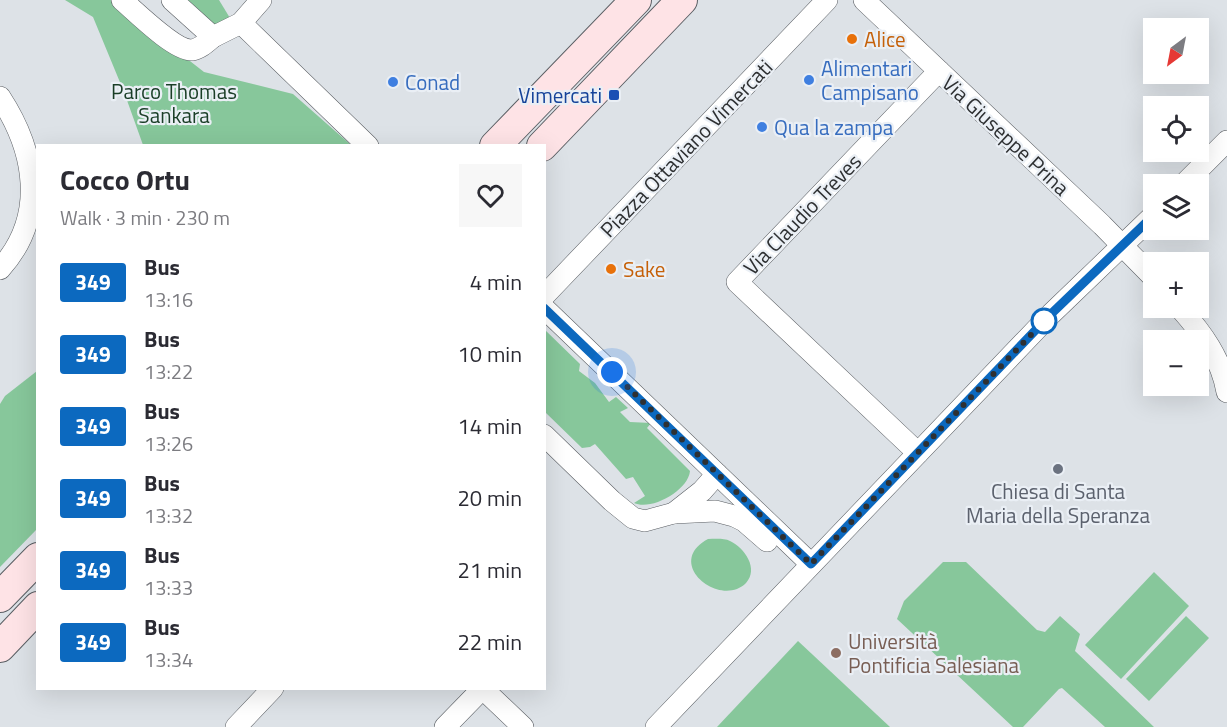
<!DOCTYPE html>
<html lang="en">
<head>
<meta charset="utf-8">
<style>
  body { margin:0; font-family:"Titillium Web",sans-serif; background:#f7f7f7; color:#2b2b33; height:100vh; display:flex; flex-direction:column; font-size:22px; white-space:nowrap }
  * { box-sizing:border-box; margin:0 }
  p { font-size:20px; color:#7c7c81 }
  .icon { flex:none; width:33px; height:33px; fill:none; stroke:currentColor; stroke-width:2; stroke-linecap:round; stroke-linejoin:round }
  .map { position:relative; flex:1; overflow:hidden }
  .details { position:absolute; left:36px; top:144px; width:510px; height:546px; display:flex; flex-direction:column; background:#fff; border-radius:0px; box-shadow:0 6px 24px #0002 }
  .details>* { flex:none }
  .badge { padding:0 12px; border-radius:4px; font-size:21px; line-height:39px }
  .needle { width:39px; rotate:212deg }
  .buttons { position:absolute; left:1143px; top:18px; display:grid; gap:12px }
  .buttons a { display:grid; place-items:center; width:66px; height:66px; border-radius:0px; background:#fff; box-shadow:0 6px 24px #0002; font-size:30px }
  .you { position:absolute; width:30px; height:30px; margin:-15px; border:4px solid #fff; border-radius:50%; background:#1a73e8; box-shadow:0 0 0 9px #1a73e833 }
  .map>.badge { position:absolute; translate:-50% -50%; box-shadow:0 0 0 3px #fff }
  .round { display:grid; place-items:center; flex:none; width:63px; height:63px; border-radius:0px; background:#f7f7f7 }
  .overview { display:flex; align-items:center; justify-content:space-between; height:102px; padding:0 24px }
  h1 { font-size:28px; font-weight:700; line-height:45px }
  ul { padding:0; list-style:none }
  li { display:flex; align-items:center; gap:18px; height:72px; padding:0 24px }
  li div { flex:1 }
  li b { display:block; font-size:22px }
  li em { font-style:normal }
  li .badge { min-width:66px; font-weight:700; text-align:center }
  .map>svg:first-child { display:block }
  .green { fill:#87c79b }
  .lines { fill:none; stroke-linecap:round; stroke-linejoin:round }
  .street-casing { stroke:#5b5f64; stroke-width:22 }
  .secondary-casing { stroke:#5b5f64; stroke-width:32 }
  .street { stroke:#fff; stroke-width:21 }
  .secondary { stroke:#fee3e6; stroke-width:30 }
  .line-casing { stroke:#fff; stroke-width:14 }
  .line { stroke:#0c69bf; stroke-width:9 }
  .walk { stroke:#2e3032; stroke-width:6; stroke-dasharray:0 10.8 }
  .food-dot { fill:#e8710a; stroke:#eaeff5; stroke-width:2 }
  .shop-dot { fill:#3f7fe0; stroke:#eaeff5; stroke-width:2 }
  .transit-dot { fill:#1a4fb4; stroke:#eaeff5; stroke-width:2 }
  .stop-dot { fill:#fff; stroke:#0c69bf; stroke-width:3 }
  .worship-dot { fill:#6b7280; stroke:#eaeff5; stroke-width:2 }
  .education-dot { fill:#8d6e63; stroke:#eaeff5; stroke-width:2 }
  .labels { text-anchor:middle; dominant-baseline:central; stroke-width:4.5; stroke-linejoin:round; paint-order:stroke }
  .food-label { font-size:21px; fill:#c56008; stroke:#eaeff5; text-anchor:start }
  .shop-label { font-size:21px; fill:#366cbe; stroke:#eaeff5; text-anchor:start }
  .park-label { font-size:21px; fill:#1a3e27; stroke:#eaeff5 }
  .transit-label { font-size:21px; fill:#164399; stroke:#eaeff5; text-anchor:end }
  .street-label { font-size:21px; fill:#2e3032; stroke:#eaeff5 }
  .worship-label { font-size:21px; fill:#5b616d; stroke:#eaeff5 }
  .education-label { font-size:21px; fill:#785e54; stroke:#eaeff5; text-anchor:start }
</style>
</head>
<body>
<div class="map">
<svg width="1227" height="727" viewBox="0 0 1227 727">
  <rect width="100%" height="100%" fill="#dde2e7"/>
  <g class="green">
    <path d="M65,0H112L204,72L293,94L351,145H143L124,92L93,17Z"/>
    <path d="M179,0H219L233,23L214,32Z"/>
    <path d="M544,329L580,364L579,371L595,383L609,402L616,397L628,408L620,412L630,422L651,423L647,428L690,471C688,491 651,511 634,503L645,496L633,477L626,479L595,444L590,447L582,448L545,412Z"/>
    <path d="M37,371V529L0,567V404L5,396Z"/>
    <path d="M708,539C715,539 724,538 730,541C745,548 759,569 746,583C720,609 663,563 708,539Z"/>
    <path d="M943,562H966L1037,630L1045,632L1060,616L1080,634L1075,651L1154,727H1105L1062,688L1059,689L1023,727H1013L897,619L904,601Z"/>
    <path d="M1154,572L1189,606L1121,679L1085,645Z"/>
    <path d="M1186,616L1209,638L1149,701L1126,679Z"/>
    <path d="M798,641L890,727H717Z"/>
  </g>
  <g class="lines">
    <g class="street-casing">
      <g id="street">
        <path d="M122,0C136,12 175,51 192,50C200,49 207,42 213,37"/>
        <path d="M172,0L213,37L241,23L261,0"/>
        <path d="M864,0L1102,225L1154,278"/>
        <path d="M241,23L368,146"/>
        <path d="M0,97C36,152 47,217 0,269"/>
        <path d="M1184,184L1227,141"/>
        <path d="M544,296L827,0"/>
        <path d="M544,308L811,564"/>
        <path d="M1180,308C1202,333 1221,358 1227,392"/>
        <path d="M544,435L612,501L633,518L645,521L674,513L715,511L734,516L744,521L767,541"/>
        <path d="M918,453L737,282L939,71"/>
        <path d="M674,513L702,491L717,474"/>
        <path d="M482,688L523,727"/>
        <path d="M236,727L273,688"/>
        <path d="M445,727L482,689"/>
        <path d="M656,727L1051,314L1154,215"/>
      </g>
    </g>
    <g class="secondary-casing">
      <g id="secondary">
        <path d="M495,146L636,0"/>
        <path d="M542,146L682,0"/>
        <path d="M0,597L38,558"/>
        <path d="M0,647L38,607"/>
      </g>
    </g>
    <use href="#street" class="street"/>
    <use href="#secondary" class="secondary"/>
  </g>
  <g class="lines">
    <g class="line-casing">
      <path id="line" d="M544,308L811,564L1051,314L1154,215"/>
    </g>
    <use href="#line" class="line"/>
    <path class="walk" d="M612,372L811,564L1051,314L1044,321"/>
  </g>
  <g class="food-dot">
    <circle cx="852" cy="39" r="6"/>
    <circle cx="611" cy="269" r="6"/>
  </g>
  <g class="shop-dot">
    <circle cx="809" cy="80" r="6"/>
    <circle cx="393" cy="82" r="6"/>
    <circle cx="762" cy="127" r="6"/>
  </g>
  <rect class="transit-dot" x="608" y="89" width="12" height="12" rx="3"/>
  <circle class="stop-dot" cx="1044" cy="321" r="12"/>
  <circle class="worship-dot" cx="1058" cy="469" r="6"/>
  <circle class="education-dot" cx="836" cy="653" r="6"/>
  <g class="labels">
    <g class="food-label">
      <text x="864" y="39">Alice</text>
      <text x="623" y="269">Sake</text>
    </g>
    <g class="shop-label">
      <text x="821" y="68">Alimentari<tspan x="821" dy="24">Campisano</tspan></text>
      <text x="405" y="82">Conad</text>
      <text x="774" y="127">Qua la zampa</text>
    </g>
    <g class="park-label">
      <text x="174" y="91">Parco Thomas<tspan x="174" dy="24">Sankara</tspan></text>
    </g>
    <g class="transit-label">
      <text x="602" y="95">Vimercati</text>
    </g>
    <g class="street-label">
      <text transform="translate(1006 135) rotate(43)">Via Giuseppe Prina</text>
      <text transform="translate(686 148) rotate(-46)">Piazza Ottaviano Vimercati</text>
      <text transform="translate(802 214) rotate(-46)">Via Claudio Treves</text>
    </g>
    <g class="worship-label">
      <text x="1058" y="491">Chiesa di Santa<tspan x="1058" dy="24">Maria della Speranza</tspan></text>
    </g>
    <g class="education-label">
      <text x="848" y="641">Università<tspan x="848" dy="24">Pontificia Salesiana</tspan></text>
    </g>
  </g>
</svg>
<div class="buttons">
<a><svg class="needle" viewBox="-14 -14 28 28"><path d="M0-13l5 13h-10z" fill="#e53935"/><path d="M0 13l5-13h-10z" fill="#7c7c81"/></svg></a>
<a><svg class="icon" aria-label="locate" viewBox="0 0 24 24"><circle cx="12" cy="12" r="6"/><path d="M12 2v4M12 18v4M2 12h4M18 12h4"/></svg></a>
<a><svg class="icon" aria-label="layers" viewBox="0 0 24 24"><path d="M12 4l9 5-9 5-9-5zM3 14l9 5 9-5"/></svg></a>
<a>+</a>
<a>−</a>
</div>
<div class="you" style="left:612px;top:372px"></div>
<section class="details">
<div class="overview"><div><h1>Cocco Ortu</h1><p>Walk · 3 min · 230 m</p></div><a class="round"><svg class="icon" aria-label="heart" viewBox="0 0 24 24"><path d="M12 20l-8-8c-3-5 5-10 8-4 3-6 11-1 8 4z"/></svg></a></div>
<ul>
<li><span class="badge" style="background:#0c69bf;color:#fff">349</span><div><b>Bus</b><p>13:16</p></div><em>4 min</em></li>
<li><span class="badge" style="background:#0c69bf;color:#fff">349</span><div><b>Bus</b><p>13:22</p></div><em>10 min</em></li>
<li><span class="badge" style="background:#0c69bf;color:#fff">349</span><div><b>Bus</b><p>13:26</p></div><em>14 min</em></li>
<li><span class="badge" style="background:#0c69bf;color:#fff">349</span><div><b>Bus</b><p>13:32</p></div><em>20 min</em></li>
<li><span class="badge" style="background:#0c69bf;color:#fff">349</span><div><b>Bus</b><p>13:33</p></div><em>21 min</em></li>
<li><span class="badge" style="background:#0c69bf;color:#fff">349</span><div><b>Bus</b><p>13:34</p></div><em>22 min</em></li>
</ul>
</section>
</div>
</body>
</html>
